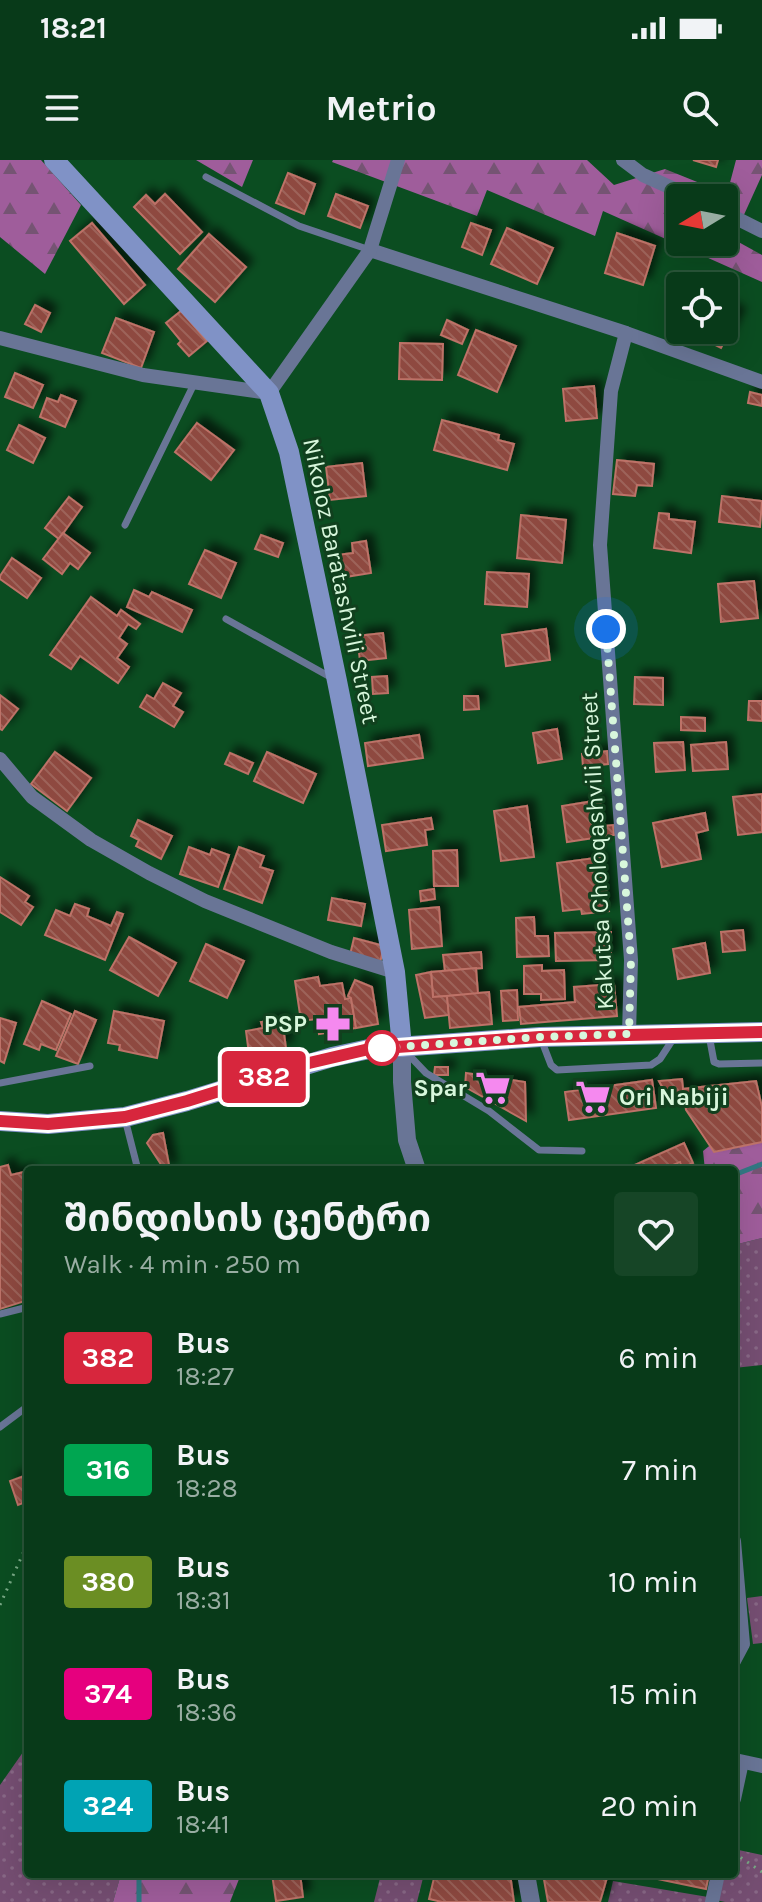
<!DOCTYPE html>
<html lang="en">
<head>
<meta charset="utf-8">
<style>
  body { margin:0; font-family:Karla,"Noto Sans Georgian",sans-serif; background:#164526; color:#f1f3f6; height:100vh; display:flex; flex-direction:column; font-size:30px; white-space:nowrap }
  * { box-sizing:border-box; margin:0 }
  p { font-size:26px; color:#98ada2 }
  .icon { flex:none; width:44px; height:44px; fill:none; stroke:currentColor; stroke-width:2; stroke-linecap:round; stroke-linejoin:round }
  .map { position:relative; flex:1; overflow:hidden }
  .side { position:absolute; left:24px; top:1006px; width:714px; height:712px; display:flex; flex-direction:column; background:#083a19; border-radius:8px; box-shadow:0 8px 32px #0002,0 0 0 2px #295438 }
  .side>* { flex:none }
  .badge { padding:0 16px; border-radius:6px; font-size:28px; line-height:52px }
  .needle { width:52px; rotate:260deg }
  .tools { position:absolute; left:666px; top:24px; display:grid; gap:16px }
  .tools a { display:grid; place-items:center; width:72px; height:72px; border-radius:8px; background:#083a19; box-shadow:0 8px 32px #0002,0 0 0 2px #295438; font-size:40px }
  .you { position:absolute; width:40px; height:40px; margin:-20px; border:6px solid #fff; border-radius:50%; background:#1a73e8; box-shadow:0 0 0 12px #1a73e833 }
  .map>.badge { position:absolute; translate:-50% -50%; box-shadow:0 0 0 4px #fff }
  .round { display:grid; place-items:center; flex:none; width:84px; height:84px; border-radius:8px; background:#164526 }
  .headline { display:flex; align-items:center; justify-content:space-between; height:136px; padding:0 40px }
  h1 { font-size:38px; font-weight:700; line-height:60px }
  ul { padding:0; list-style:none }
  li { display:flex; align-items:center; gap:24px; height:112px; padding:0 40px }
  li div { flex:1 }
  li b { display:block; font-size:30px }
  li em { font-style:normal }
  li .badge { min-width:88px; font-weight:700; text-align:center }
  .status { display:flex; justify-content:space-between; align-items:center; height:56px; padding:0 40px; background:#083a19; direction:ltr }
  .status svg { height:22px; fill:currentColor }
  header { display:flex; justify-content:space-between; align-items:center; height:104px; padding:0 40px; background:#083a19; font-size:36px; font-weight:700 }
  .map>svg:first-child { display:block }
  .grass { fill:url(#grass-dots) }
  .forest { fill:url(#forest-firs); fill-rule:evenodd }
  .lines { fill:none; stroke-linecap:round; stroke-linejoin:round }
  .stream { stroke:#317782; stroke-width:5 }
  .building { fill:url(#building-back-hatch); stroke:#bd7267; stroke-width:2; filter:url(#shadow) }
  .path { stroke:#78a885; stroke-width:3; stroke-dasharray:2 6; stroke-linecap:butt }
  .service { stroke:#697596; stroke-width:7 }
  .minor { stroke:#697596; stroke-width:14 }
  .tertiary { stroke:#697596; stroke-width:18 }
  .secondary { stroke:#8092c6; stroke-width:20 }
  .line-casing { stroke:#fff; stroke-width:18 }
  .line { stroke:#d7263d; stroke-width:12 }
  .walk { stroke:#d8f7dc; stroke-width:8; stroke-dasharray:0 14.4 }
  .stop-dot { fill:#fff; stroke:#d7263d; stroke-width:4 }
  .labels { text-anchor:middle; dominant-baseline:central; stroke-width:6; stroke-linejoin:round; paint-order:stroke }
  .street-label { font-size:24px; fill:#d8f7dc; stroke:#11401e }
  .poi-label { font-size:24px; font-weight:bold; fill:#d8f7dc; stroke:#11401e; text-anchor:end }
</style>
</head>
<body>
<div class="status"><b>18:21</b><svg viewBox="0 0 49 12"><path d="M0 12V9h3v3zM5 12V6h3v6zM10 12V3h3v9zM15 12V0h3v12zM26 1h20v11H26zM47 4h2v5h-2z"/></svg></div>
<header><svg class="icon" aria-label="menu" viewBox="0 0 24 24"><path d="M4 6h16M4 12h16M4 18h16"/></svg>Metrio<svg class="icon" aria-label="search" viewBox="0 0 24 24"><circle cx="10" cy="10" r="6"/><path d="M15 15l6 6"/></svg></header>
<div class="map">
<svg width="762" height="1742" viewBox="0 0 762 1742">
  <defs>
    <pattern id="grass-dots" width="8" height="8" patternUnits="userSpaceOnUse" patternTransform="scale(2)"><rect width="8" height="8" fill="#754e72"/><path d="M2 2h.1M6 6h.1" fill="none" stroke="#886886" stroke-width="1.8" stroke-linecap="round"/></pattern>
    <pattern id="forest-firs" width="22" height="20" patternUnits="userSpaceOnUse" patternTransform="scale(2)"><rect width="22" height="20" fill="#9f5d9b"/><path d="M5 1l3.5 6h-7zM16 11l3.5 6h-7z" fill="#755473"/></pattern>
    <pattern id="building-back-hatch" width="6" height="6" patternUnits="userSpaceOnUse" patternTransform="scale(2)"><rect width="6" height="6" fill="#8e483f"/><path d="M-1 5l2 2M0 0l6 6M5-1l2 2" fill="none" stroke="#9d635a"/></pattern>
    <filter id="shadow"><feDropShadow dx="7" dy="-7" stdDeviation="4" flood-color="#0009"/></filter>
  </defs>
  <rect width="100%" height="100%" fill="#0b4d21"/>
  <g class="grass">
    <path d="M762,1078V1205L734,1208V1085Z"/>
    <path d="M762,1436V1483L753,1484L747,1438Z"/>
    <path d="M28,1585V1714H121L113,1742H0V1625Z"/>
    <path d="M734,1689L762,1695V1742H725L716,1740L722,1714H734Z"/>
    <path d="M381,1714H424L417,1742H374Z"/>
    <path d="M613,1721L708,1737L707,1742H608Z"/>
  </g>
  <g class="forest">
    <path d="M0,0H41L81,45L45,114L0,77Z"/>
    <path d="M196,0H253L242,27Z"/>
    <path d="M333,0H587L614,25L665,9L727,34L736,0H762V15L733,79L762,95V122L603,51L595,76L487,30L477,56L332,2ZM680,38H724V82H680Z"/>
    <path d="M762,962V1078L734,1085V1010H705L703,991L729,970Z"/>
    <path d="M121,1714H241L230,1742H113Z"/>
  </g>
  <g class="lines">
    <g class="stream">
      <path d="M734,1015L762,1004"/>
      <path d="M139,1714V1742"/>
    </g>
  </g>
  <g class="building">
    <path d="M693,0H718L716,7Z"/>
    <path d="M288,13L315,24L304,54L276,43Z"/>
    <path d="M165,34L202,72L180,94L134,47L146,35L155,44Z"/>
    <path d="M336,34L368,46L360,68L328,56Z"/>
    <path d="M92,63L145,125L124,144L70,81Z"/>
    <path d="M471,63L491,70L482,95L462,87Z"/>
    <path d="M507,68L553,88L537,124L491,104Z"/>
    <path d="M617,73L655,86L643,125L605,113Z"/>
    <path d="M209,74L246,107L215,142L178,109Z"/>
    <path d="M35,145L50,153L41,172L25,164Z"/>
    <path d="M724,148L738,155L721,188L686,170H724Z"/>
    <path d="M181,151L207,181L189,196L178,184L181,181L166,163Z"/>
    <path d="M116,158L154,172L141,208L102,193Z"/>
    <path d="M447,160L468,170L462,184L441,175Z"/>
    <path d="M476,170L516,186L497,232L458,215Z"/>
    <path d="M400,183L443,184L442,220L399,219Z"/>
    <path d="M15,213L43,225L33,248L5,237Z"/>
    <path d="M594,226L597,258L566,261L563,229Z"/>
    <path d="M750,232L762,235V246L748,243Z"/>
    <path d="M61,235L76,241L65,267L40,257L47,238L58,242Z"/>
    <path d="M442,260L499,275L498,280L514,284L507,310L434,290Z"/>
    <path d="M197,263L234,290L211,320L175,292Z"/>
    <path d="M19,265L45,278L33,303L7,290Z"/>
    <path d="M617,300L654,304L652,326L637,325L635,336L613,334Z"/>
    <path d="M362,303L366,336L330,340L326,307Z"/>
    <path d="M722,336L762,341L760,367L719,362Z"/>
    <path d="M69,337L82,347L59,379L45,368Z"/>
    <path d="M659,353L669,354V359L695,362L691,393L654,388Z"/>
    <path d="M521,355L566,360L562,403L517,398Z"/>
    <path d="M63,373L90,393L78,409L70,403L62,414L43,399Z"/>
    <path d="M261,375L283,383L278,397L255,389Z"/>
    <path d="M366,381L371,413L339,418L336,395L353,393L352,383Z"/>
    <path d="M205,390L236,403L221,438L189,424Z"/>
    <path d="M12,398L41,418L27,438L0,419V416Z"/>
    <path d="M487,412L529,414L527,447L485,444Z"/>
    <path d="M754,421L758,458L721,462L718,424Z"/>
    <path d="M134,430L149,437L152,432L192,450L182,472L127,447Z"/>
    <path d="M91,437L117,456L121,450L140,464L136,469L128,464L119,478L127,484L117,498L129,507L118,523L80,496L71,509L50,495Z"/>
    <path d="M546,469L550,500L506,506L502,475Z"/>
    <path d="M383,473L386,498L360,501L357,476Z"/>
    <path d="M387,516L388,533L373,534L372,517Z"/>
    <path d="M635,517L663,518V545L634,544Z"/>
    <path d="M163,523L181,533L173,546L183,552L174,567L140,547L147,535L154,539Z"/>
    <path d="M0,535L18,549L2,570L0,569Z"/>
    <path d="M464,536H478L479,549L464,550Z"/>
    <path d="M749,541H762V561L748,560Z"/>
    <path d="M681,557L705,558V571L681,570Z"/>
    <path d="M557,569L562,599L538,603L533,573Z"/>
    <path d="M419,575L423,598L368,606L365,583Z"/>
    <path d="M683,582L685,610L656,612L654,583Z"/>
    <path d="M726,582L728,609L693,611L691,585Z"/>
    <path d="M607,591L608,604L583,607L582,594Z"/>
    <path d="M55,592L91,618L67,651L31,624Z"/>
    <path d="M267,592L316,614L303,643L254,621Z"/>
    <path d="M230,593L253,603L248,614L225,604Z"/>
    <path d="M762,634V672L738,675L733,637Z"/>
    <path d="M600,640L604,666L613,665L614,675L567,682L562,646Z"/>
    <path d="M527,646L534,697L501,701L494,651Z"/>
    <path d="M705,653L708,670L696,673L701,699L662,707L653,663Z"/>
    <path d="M431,658L433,669L425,670L427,685L386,691L382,665Z"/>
    <path d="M138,660L172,676L161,699L136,686L139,680L131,676Z"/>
    <path d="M189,687L210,695L212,689L229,695L218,727L180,714Z"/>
    <path d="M239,687L264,696L260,707L273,711L262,743L224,729Z"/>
    <path d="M457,690L458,726H434L433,691Z"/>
    <path d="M602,697L609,751L582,754L581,749L563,751L557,703Z"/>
    <path d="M0,717L29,736L25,742L33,747L21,765L0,752Z"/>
    <path d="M434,729L435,739L421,741L420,731Z"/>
    <path d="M332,738L365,744L361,766L328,760Z"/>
    <path d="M75,744L89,749L87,756L111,766L117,752L123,754L105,800L45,775L56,750L70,756Z"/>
    <path d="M439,747L442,786L412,789L409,750Z"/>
    <path d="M534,757L535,776H548L549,796L517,797L516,758Z"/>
    <path d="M743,770L745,790L723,792L721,772Z"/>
    <path d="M611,772V800L556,801L555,773Z"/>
    <path d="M129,777L176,803L158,836L110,810Z"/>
    <path d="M354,778L384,786L380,803L350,795Z"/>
    <path d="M705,783L710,813L678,819L673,789Z"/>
    <path d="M206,784L244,801L227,838L190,821Z"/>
    <path d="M481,792L482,808L445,811L443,795Z"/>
    <path d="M542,805V811L564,810L565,839L541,840V834H524V806Z"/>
    <path d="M476,808L478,834L433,837L431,812Z"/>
    <path d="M431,812L433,837L447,836L449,855L425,858L416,815Z"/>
    <path d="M318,817L320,826L342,823L345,839L351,838L356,868L319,874L317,859L301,861L295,821Z"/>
    <path d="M355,820L372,827L378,864L356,868L351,838L348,836Z"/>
    <path d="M614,824L617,856L521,864L519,847L575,842L574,827Z"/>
    <path d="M517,830L518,860L503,861L501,831Z"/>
    <path d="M489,832L492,864L450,868L447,836Z"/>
    <path d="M42,841L71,854L56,890L41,884L39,890L24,884Z"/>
    <path d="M75,851L96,860L78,904L56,896Z"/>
    <path d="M114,851L164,861L157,898L119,890L120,885L108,883Z"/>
    <path d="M0,858L16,863L4,903L0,901Z"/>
    <path d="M282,859L286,888L249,894L246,871L263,868L261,862Z"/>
    <path d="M435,907H448V915H434Z"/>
    <path d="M466,913L525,922L526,961L465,927Z"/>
    <path d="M682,919L684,938L669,940L659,921Z"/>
    <path d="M652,920L656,948L569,960L565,932Z"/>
    <path d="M756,921L762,947V982L714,992L686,950L683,929Z"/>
    <path d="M163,973L170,1010H160L164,1009L147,983L153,975Z"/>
    <path d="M684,983L693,1003L682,1008L680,1002L661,1010H631L630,1007Z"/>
    <path d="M8,1005L11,1015L28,1011V1137L25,1141L0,1149V1007Z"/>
    <path d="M24,1316L28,1328V1341L18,1345L10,1321Z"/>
    <path d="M272,1714H300L303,1737L276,1741Z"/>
    <path d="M435,1714H510L514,1742H442L429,1739Z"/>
    <path d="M543,1714H570L584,1718L585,1714H608L600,1742H548Z"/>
    <path d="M649,1714H709L706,1729L648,1717Z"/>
  </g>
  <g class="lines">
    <g class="path">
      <path d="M0,1445L28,1382"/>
      <path d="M734,1693L762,1712"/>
    </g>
    <g class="service">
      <path d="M206,17L299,66L370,90"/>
      <path d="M125,365L195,222"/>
      <path d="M226,459L332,518"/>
      <path d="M709,875L714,902L719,904L762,903"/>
      <path d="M541,879L551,905L557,910L651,905L660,899L675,876"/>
      <path d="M406,892L426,913L489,951L539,990L582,991"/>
      <path d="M0,923L90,906"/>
      <path d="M125,959L138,1010"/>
      <path d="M0,1154L28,1147"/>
      <path d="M0,1267L28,1246"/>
    </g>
    <g class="minor">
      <path d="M623,0L643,15L694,38"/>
      <path d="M724,52L762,71"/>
      <path d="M370,90L626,173L762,222"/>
      <path d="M626,173L611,231L600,385L631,800L629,874"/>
      <path d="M0,178L143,215L269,233L370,90L398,0"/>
      <path d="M0,599L32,637L91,680L149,713L205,741L331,792L395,812"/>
      <path d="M734,1381L743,1484L734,1501"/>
      <path d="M735,1600L762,1606"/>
      <path d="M734,1639L742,1602"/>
      <path d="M712,1742L718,1714"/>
    </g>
    <g class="tertiary">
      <path d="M402,887V922L407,980L417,1010"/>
      <path d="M526,1714L531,1742"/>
    </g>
    <g class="secondary">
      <path d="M54,0L269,233L289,292L337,521L395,812L402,887"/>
      <path d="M0,961L48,964L125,957L187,941L332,897L369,889L540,877L762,872"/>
    </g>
  </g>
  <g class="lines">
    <g class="line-casing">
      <path id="line" d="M0,961L48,964L125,957L187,941L309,903L369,889L540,877L762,872"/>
    </g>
    <use href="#line" class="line"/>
    <path class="walk" d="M382,888L540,877L629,874L631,800L606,469"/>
  </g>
  <defs>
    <g id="pharmacy-bare" transform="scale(2.76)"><path d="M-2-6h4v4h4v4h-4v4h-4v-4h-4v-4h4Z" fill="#f589ef" stroke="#11401e" stroke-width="2.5" paint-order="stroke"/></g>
    <g id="supermarket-bare" transform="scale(2.76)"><path d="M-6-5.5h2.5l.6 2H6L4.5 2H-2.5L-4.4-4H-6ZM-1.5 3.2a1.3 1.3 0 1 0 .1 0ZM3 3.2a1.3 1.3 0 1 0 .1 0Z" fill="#f589ef" stroke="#11401e" stroke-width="2.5" paint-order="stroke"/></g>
  </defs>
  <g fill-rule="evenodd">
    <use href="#pharmacy-bare" x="333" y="864"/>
    <use href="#supermarket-bare" x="493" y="928"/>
    <use href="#supermarket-bare" x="593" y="937"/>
  </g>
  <circle class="stop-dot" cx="382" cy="888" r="16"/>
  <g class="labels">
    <g class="street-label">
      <text transform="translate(341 421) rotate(78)">Nikoloz Baratashvili Street</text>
      <text transform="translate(597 691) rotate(-93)">Kakutsa Choloqashvili Street</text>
    </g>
    <g class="poi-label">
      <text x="307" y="864">PSP</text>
      <text x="467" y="928">Spar</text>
      <text x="619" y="937" text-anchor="start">Ori Nabiji</text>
    </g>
  </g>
</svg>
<div class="tools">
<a><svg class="needle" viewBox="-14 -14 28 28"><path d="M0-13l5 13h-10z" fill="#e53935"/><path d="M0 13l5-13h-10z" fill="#98ada2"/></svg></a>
<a><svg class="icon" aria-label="locate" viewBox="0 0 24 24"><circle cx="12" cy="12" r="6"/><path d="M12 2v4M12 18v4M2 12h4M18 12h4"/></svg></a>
</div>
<div class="you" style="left:606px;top:469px"></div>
<b class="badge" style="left:264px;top:917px;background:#d7263d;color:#fff">382</b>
<section class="side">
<div class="headline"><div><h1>შინდისის ცენტრი</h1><p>Walk · 4 min · 250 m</p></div><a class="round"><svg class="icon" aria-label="heart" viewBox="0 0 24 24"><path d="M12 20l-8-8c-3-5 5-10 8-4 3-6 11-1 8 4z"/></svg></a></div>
<ul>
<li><span class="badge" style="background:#d7263d;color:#fff">382</span><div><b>Bus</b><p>18:27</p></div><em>6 min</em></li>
<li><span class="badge" style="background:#00a651;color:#fff">316</span><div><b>Bus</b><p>18:28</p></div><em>7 min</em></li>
<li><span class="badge" style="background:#6b8e23;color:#fff">380</span><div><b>Bus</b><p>18:31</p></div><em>10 min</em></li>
<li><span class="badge" style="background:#e6007e;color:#fff">374</span><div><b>Bus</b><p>18:36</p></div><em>15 min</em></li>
<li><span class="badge" style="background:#00a3b4;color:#fff">324</span><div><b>Bus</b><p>18:41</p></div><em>20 min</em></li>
</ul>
</section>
</div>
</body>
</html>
